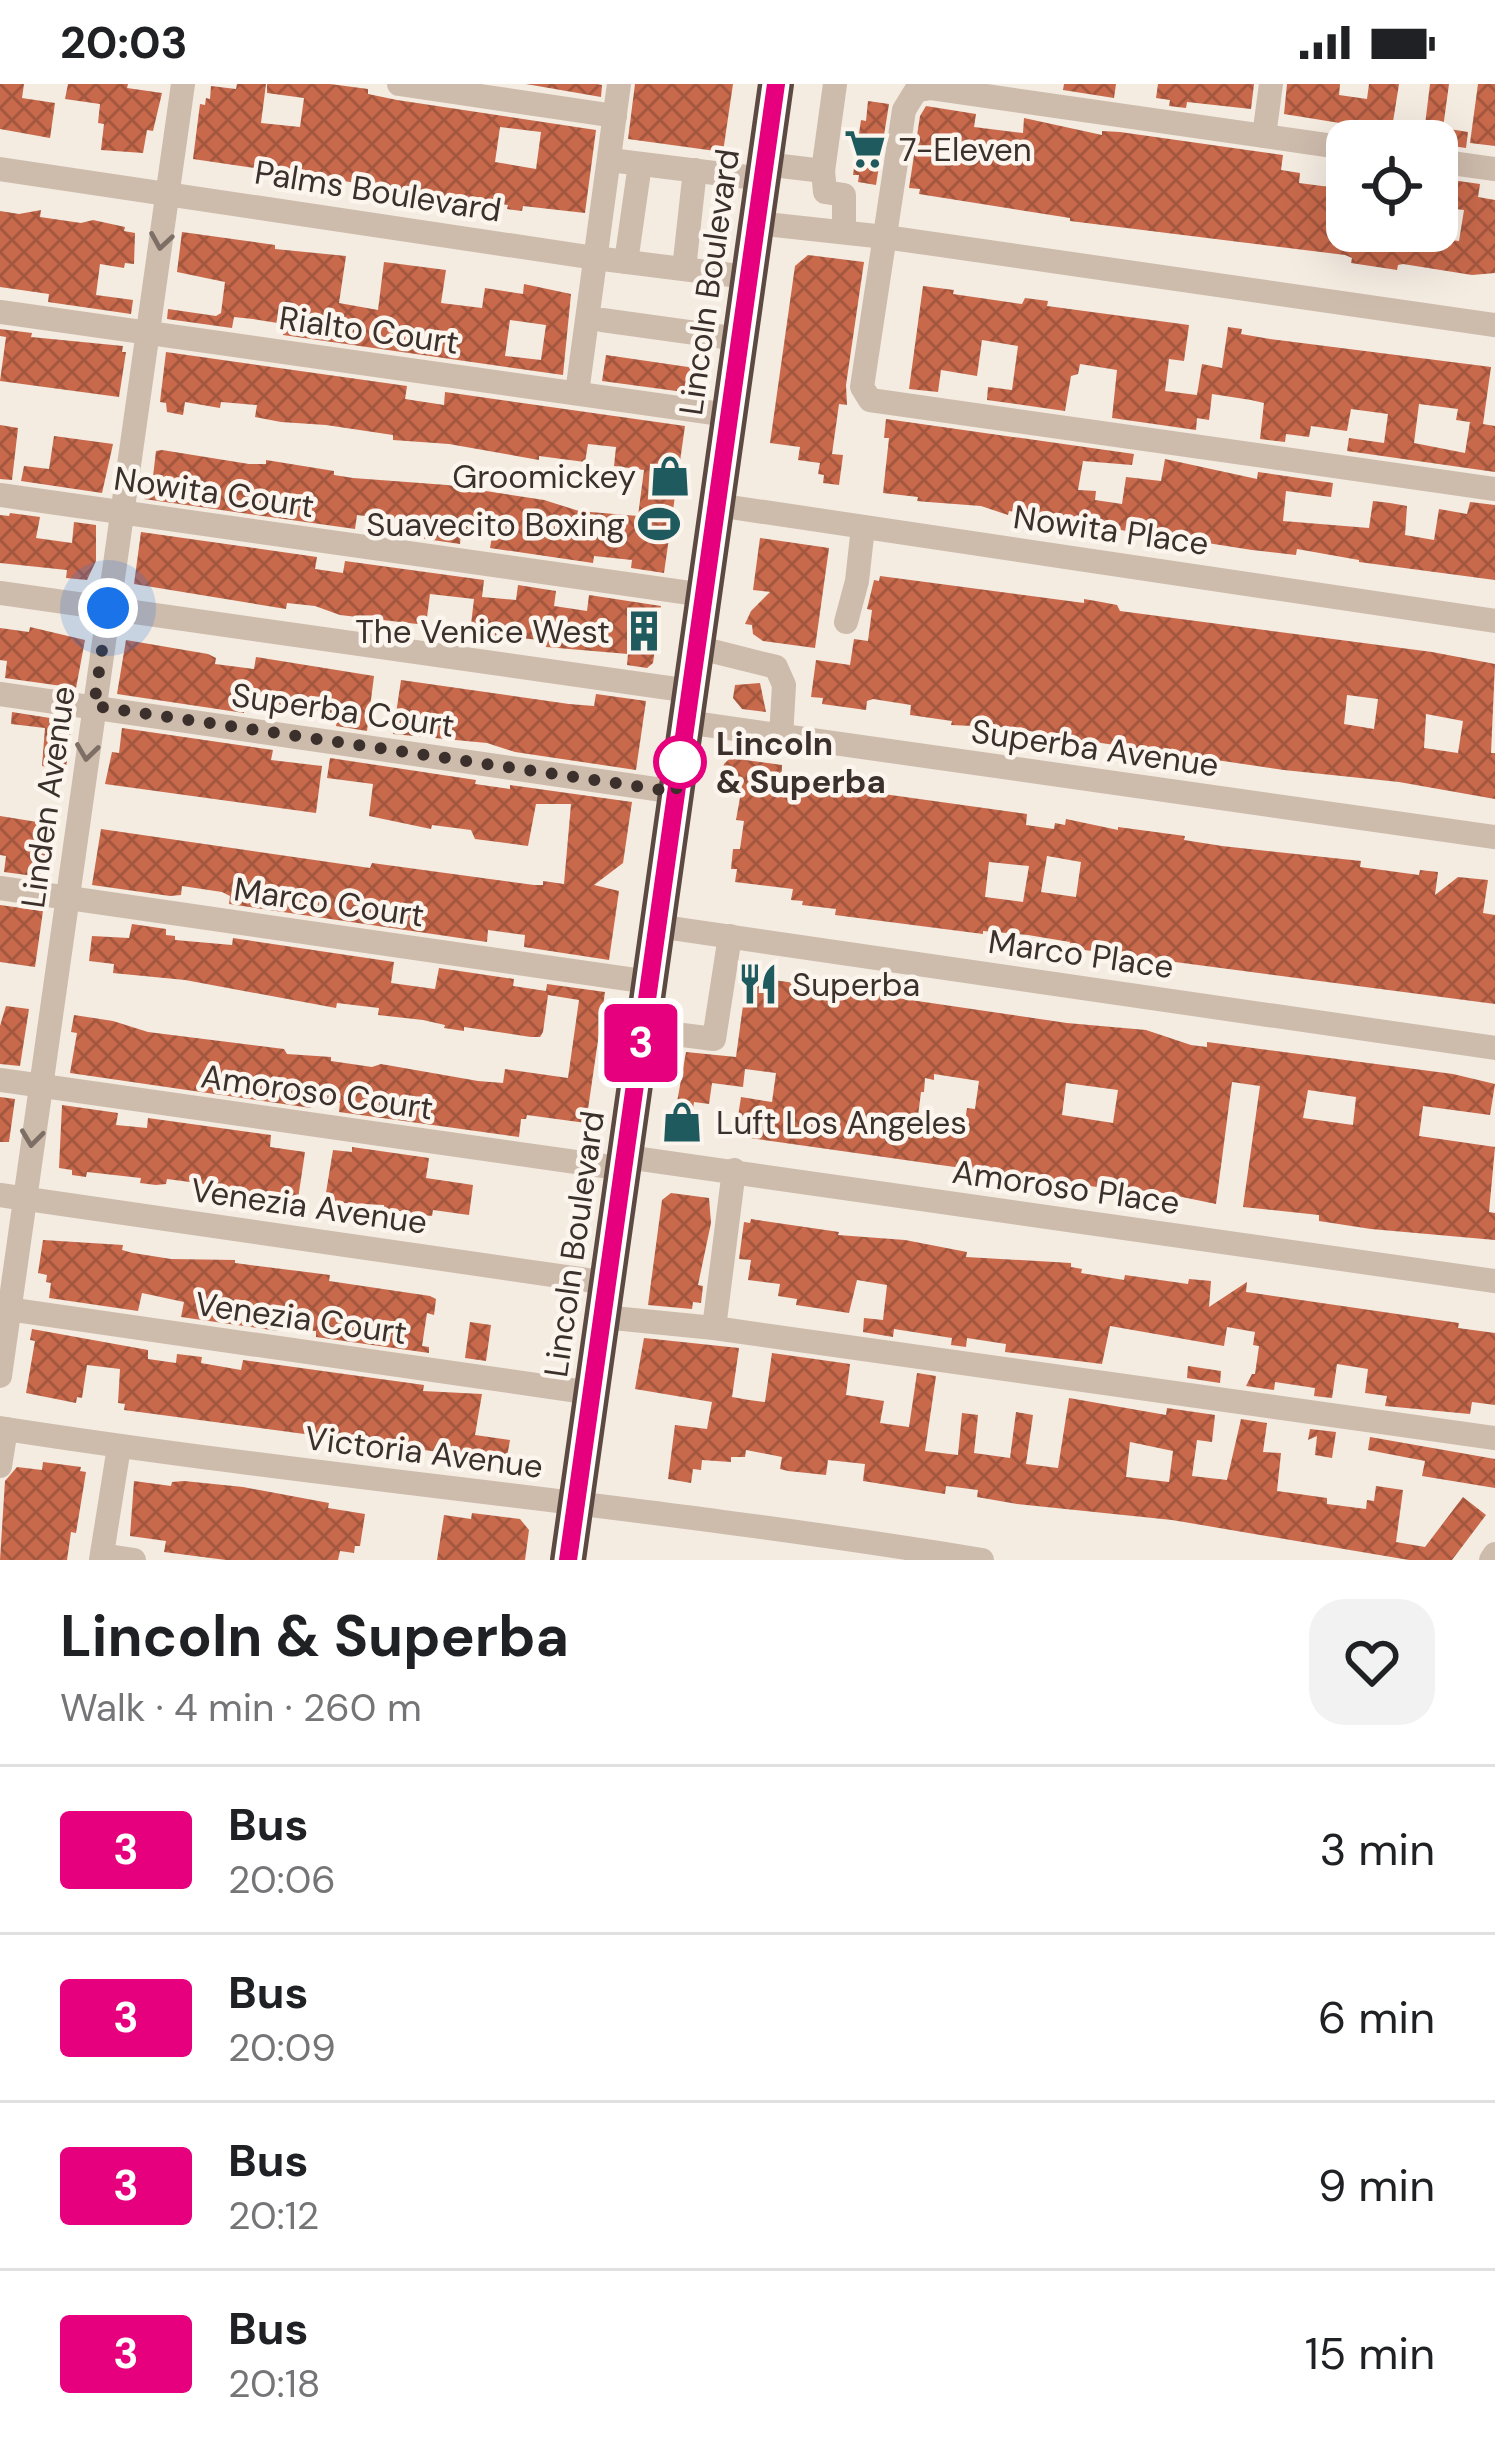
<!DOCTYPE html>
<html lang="en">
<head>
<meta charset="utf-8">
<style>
  body { margin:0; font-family:"DM Sans",sans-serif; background:#f2f2f2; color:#202124; height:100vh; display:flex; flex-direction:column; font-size:45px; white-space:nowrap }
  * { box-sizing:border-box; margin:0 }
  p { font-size:39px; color:#757577 }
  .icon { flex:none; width:66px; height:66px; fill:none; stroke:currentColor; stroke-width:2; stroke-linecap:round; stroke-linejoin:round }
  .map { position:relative; height:1476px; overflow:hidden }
  .drawer { display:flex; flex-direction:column; background:#fff; flex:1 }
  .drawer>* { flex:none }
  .badge { padding:0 24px; border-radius:9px; font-size:42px; line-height:78px }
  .controls { position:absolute; left:1326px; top:36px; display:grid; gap:24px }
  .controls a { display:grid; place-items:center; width:132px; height:132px; border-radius:24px; background:#fff; box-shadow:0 12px 48px #0002; font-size:60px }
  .you { position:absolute; width:60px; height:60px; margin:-30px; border:9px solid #fff; border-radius:50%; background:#1a73e8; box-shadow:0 0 0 18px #1a73e833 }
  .map>.badge { position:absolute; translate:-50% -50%; box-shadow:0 0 0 6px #fff }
  .round { display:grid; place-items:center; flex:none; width:126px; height:126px; border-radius:36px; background:#f2f2f2 }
  .overview { display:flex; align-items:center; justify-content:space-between; height:204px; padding:0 60px }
  h1 { font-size:57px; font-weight:700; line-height:90px }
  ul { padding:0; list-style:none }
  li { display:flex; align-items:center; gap:36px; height:168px; padding:0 60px; border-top:3px solid #e0e0e0 }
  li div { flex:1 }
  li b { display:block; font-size:45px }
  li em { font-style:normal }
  li .badge { min-width:132px; font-weight:700; text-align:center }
  .status { display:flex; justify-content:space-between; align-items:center; height:84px; padding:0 60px; background:#fff; direction:ltr }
  .status svg { height:33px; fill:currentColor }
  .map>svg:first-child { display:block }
  .building { fill:url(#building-cross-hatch); fill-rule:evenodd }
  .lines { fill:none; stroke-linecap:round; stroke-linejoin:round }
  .minor { stroke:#cdbbac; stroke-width:24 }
  .highway { stroke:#5c4a42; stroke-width:36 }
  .oneway { stroke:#7d6f65 }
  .line-casing { stroke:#fff; stroke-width:27 }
  .line { stroke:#e6007e; stroke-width:18 }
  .walk { stroke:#3b302b; stroke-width:12; stroke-dasharray:0 21.6 }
  .stop-dot { fill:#fff; stroke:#e6007e; stroke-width:6 }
  .labels { text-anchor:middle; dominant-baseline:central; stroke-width:9; stroke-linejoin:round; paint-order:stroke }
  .poi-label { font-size:33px; fill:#3b302b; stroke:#fbf5ee; text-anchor:start }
  .street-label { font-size:33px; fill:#3b302b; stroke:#fbf5ee }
  .stop-label { font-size:33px; font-weight:bold; fill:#3b302b; stroke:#fbf5ee; text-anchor:start }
</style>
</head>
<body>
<div class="status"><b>20:03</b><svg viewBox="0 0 49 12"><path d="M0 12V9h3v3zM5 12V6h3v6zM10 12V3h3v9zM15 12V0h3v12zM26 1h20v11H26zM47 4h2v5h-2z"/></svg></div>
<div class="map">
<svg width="1495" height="1476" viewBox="0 0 1495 1476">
  <defs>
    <pattern id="building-cross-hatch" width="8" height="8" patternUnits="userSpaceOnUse" patternTransform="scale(3)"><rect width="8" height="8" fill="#c8694b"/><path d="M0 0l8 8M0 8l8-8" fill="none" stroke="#a4573f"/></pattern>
  </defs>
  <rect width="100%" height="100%" fill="#f4ebe1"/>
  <g class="building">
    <path d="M0,0H24L22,14L55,19L50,54L0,45Z"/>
    <path d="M68,0H128L127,4L162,9L153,47L147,46L143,69L101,66L104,40L98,39L100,20L65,15Z"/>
    <path d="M237,0H266L261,39L300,43L304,14L267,9V0H330L368,5V10L397,16L596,46L585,129L523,122L522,127L507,125L508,121L193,75L200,20L205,21L206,14L210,15L211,2L236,5ZM500,43L541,48L536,85L495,78Z"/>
    <path d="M526,0H597L602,1L601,13Z"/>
    <path d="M635,0H733L723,68L628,55Z"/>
    <path d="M1064,0H1116L1114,14L1063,6Z"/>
    <path d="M1158,0H1254L1251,25L1187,18L1186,24L1169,22L1170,16L1156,14Z"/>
    <path d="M1287,0H1340L1339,11L1367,15L1369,0H1399L1392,44L1377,41V45L1284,30Z"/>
    <path d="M1430,0H1449L1443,44L1468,48L1466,64L1417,57L1420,40L1425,41Z"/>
    <path d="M1478,0H1495V62L1470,59Z"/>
    <path d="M868,17L889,20L876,101L858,98L859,91H853L861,36L866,37Z"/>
    <path d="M926,22L976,30L974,43L1023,49L1024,34L1102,51V47L1120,48L1283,71L1281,86L1300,89L1299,99L1330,103L1334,79L1347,80V147H1375L1451,160V156L1459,157L1464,126L1455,125L1456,119L1437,116V94L1480,100L1478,113L1495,116V189L1472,191L1403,180L1398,181L1397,186L1351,179L1352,174L1345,171L1070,137V134L919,110L920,105L909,104L920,32Z"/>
    <path d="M41,126L40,133L81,139L93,136L125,143L124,147L135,149L134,180L125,179L124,184L100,180L96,211L133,216L131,230L48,218L49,210L0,203V127L19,130Z"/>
    <path d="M182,148L275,161V165L346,172L339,219L378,226L384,178L446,186L441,219L482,224L485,204L523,210L524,200L571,210L563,291L283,251L284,240L253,235L234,233L232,244L167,235L168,225L216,232L221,229L225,198L177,188ZM510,236L546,241L541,276L505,272Z"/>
    <path d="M808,171L864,178L846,301L847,321L839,320L832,370L843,371L839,401L823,399L824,391L818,390L820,379L798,376L800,363L770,359L795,182Z"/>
    <path d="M923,202L954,206L953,210L1022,220L1025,214L1048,217L1047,222L1189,241L1184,277L1169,275L1165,307L1197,311L1202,280L1222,284L1228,243L1242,245L1241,250L1270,255L1491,283L1483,340L1456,336L1458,325L1419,320L1414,359L1465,369L1470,338L1495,342V388L1347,367L1349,354L1384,359L1388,330L1351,325L1347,347L1311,342L1309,353L1286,350L1285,358L1260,355L1264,319L1251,316L1212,310L1209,336L1197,334L1196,346L1112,334L1117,286L1080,280L1078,290L1071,292L1065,327L987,316L988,303L1012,306L1018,262L982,256L977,292L941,286L938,308L909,305Z"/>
    <path d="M0,245L32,249L31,253L123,262L122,268H126L119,313L0,297L6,253L0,252Z"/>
    <path d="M166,268L407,302L405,315L444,321L445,308L685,342L664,489L631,484L632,476L594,472L593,479L490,464L492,452L461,448L460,460L384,449L386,435L357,431L355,445L144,415L146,403L152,401L156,367L162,366L249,380H266V376L334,387V391L353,394L447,401L544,416L579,427L638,432L644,386L614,382L616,363L588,360L585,378L539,372V376L449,360L393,356V351L326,341L281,338L255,333L257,321L221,318L220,324L185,318L183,331L167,328L166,319L160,318Z"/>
    <path d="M606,271L695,284L691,309L602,297Z"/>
    <path d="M886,335L1134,370L1132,381L1083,377L1078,406L1096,407L1095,416L1122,420L1126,393L1161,397L1165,375L1257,395L1258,388L1333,399L1331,413L1286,407L1283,437L1369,444L1373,417L1390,419L1407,422L1405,451L1434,456L1439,425L1467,430L1470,418L1495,421V496L1359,478V476L1297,465L1296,471L1252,466L1163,452L1143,445L1132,448L1030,430L1009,427L1008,431L981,422L928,418L917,417L918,413L883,409L889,354H884Z"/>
    <path d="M0,341L18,344L12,396L0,395Z"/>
    <path d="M54,352L113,360L102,409L21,397L24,382L49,385Z"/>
    <path d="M10,429L40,433L36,454L72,459L74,438L96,441V477L87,496L66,494L67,486L0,479V431L9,432Z"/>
    <path d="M141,448L317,473L315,485L343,489L345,477L484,496L482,513L516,516L518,501L556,507L554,522L587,527L589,511L661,522L653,579L647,584L627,581L628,570L546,563L540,556L470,549L474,515L430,510L426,541L340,531L315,522L287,519L286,525L134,500Z"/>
    <path d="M760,454L829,464L815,564L763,557L753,550L752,541L745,540L751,527L770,508L753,506Z"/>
    <path d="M880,492L1084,519V515L1096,517L1117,521L1120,527L1432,568L1495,580L1491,669H1495V715L1399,698L1284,686L1047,651L1017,644L951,641L952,637L910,631L911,621L873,615L867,617L866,626L822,620L823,614L811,613L816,576L850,581L854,555L868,557L872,526L867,525L874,496L879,497ZM1347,611L1378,615L1374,645L1344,640ZM1426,630L1463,637L1458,669L1424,664Z"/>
    <path d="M30,543L85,556L76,604L5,594L7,577L0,576V544L29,548Z"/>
    <path d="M126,556L208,570L216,574L215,580L254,585L256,573L374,592L367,647L336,642L338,630L245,615L244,629L117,610Z"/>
    <path d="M401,596L569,620L594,622L596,610L646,617L636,686L515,668L487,659L393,650Z"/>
    <path d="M760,599L766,628L742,625L733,614L735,601Z"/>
    <path d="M12,628L69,637L71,644L65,692L47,690L48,683L42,682L45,644L11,640Z"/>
    <path d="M122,644L273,666L271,676L322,682L316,729L105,700L112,668L119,669Z"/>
    <path d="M330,674L476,696L475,700L510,705V701L632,718L623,779L594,801L619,807L609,876L524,863L525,851L488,846L487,858L229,820L230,812L222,808L182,802L181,811L170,812L92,801L101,745L370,784L372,779L534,801H543V797L564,800L571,720H536L528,762L475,755L471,746L432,741L431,745L369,732L373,700L327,694Z"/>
    <path d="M730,674L782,681L781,701L810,706L811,700L830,702L829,707L861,712L862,707L1027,730L1026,741L1054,745L1055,739L1065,741L1066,735L1118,746V743L1185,752L1184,756L1222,762L1361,777L1360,783L1419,791L1420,786L1438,788L1435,811L1458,793L1488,796L1483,829L1495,831V920L1069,864L1070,858L1028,851L983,847V850L835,831L836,825L802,821L803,817L791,816L793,805L735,798L737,785H731L733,765H740L744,737L736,736L741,708L720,705L724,680ZM1047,772L1081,778L1076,813L1041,808ZM989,778L1029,782L1023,818L985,813Z"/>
    <path d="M0,732L56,741L51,778L43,776L41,793L4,788L6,772L0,771Z"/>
    <path d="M0,821L43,827L35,883L0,878Z"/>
    <path d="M132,840L166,845V851L175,852V856L232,861L233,854L394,878L391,899L435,905L439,884L514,895L513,902L546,907L547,900L605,908L586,1039L527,1031L526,1035H521L519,1053L339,1028L340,1019L312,1015L311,1024L70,989L77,949L71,948L74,931L113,937L148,948L284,965L287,970L331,973V977L372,983L381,980L478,997L503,999L505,985L568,994L579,916L548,911L543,948L540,953H531L464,943V947L444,944L445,941L423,936L378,931L379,924L337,919L336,924L185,896L113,889L114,880L89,877L92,852L129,854Z"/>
    <path d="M747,892L1067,939L1146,946L1191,961L1207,963V958L1453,990L1495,1000L1490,1031L1423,1022L1419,1052L1495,1063L1489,1128L1495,1129V1156L1371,1145L1319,1137V1131L1243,1123L1260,1002L1232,998L1216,1120L1153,1107L1118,1106L735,1052L741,1013L772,1018L776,989L745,985L743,1003L712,999L709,1020L694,1018L689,1054L677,1052L672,1046L686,968L736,973ZM934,990L979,997L975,1025L967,1024L963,1052L917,1040L921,1008H924L925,994L934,996ZM1066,999L1118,1006L1113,1039L1062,1031ZM1308,1006L1356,1013L1353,1041L1303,1034Z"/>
    <path d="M6,922L29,925L20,982L0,980V942Z"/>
    <path d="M0,1013L15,1015L9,1058H0Z"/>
    <path d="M62,1021L118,1029L116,1041L147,1044L148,1034L271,1051L270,1063L305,1068L298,1115L242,1106H236V1112L219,1110L220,1102L167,1095L166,1100L156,1101L140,1099L141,1094L87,1088L86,1093L72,1091V1086L59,1084Z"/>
    <path d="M352,1063L429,1074L426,1094L473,1101L469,1131L433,1126L432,1132L415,1130L384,1124V1121L344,1119L343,1124L324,1121L333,1066L352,1068Z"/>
    <path d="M671,1109L709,1114L711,1139L698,1201L703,1202L701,1219L693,1218L692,1225L648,1221L662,1116Z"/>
    <path d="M751,1135L839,1148L838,1151L905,1156L967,1168L966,1173L1071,1179V1183L1082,1185L1081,1189L1124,1196L1125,1191L1188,1200L1189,1195L1211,1197L1209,1223L1247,1198L1246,1208L1459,1239L1458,1244L1495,1249V1321L1472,1318L1470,1330L1385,1322L1387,1312L1365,1309L1368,1285L1337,1280L1332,1314L1314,1312L1315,1304L1275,1298L1274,1306L1246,1302L1252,1290H1255L1259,1262L1253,1261L1255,1248L1227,1243L1224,1262L1110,1242L1102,1280L1005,1268L1006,1260L967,1254L966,1263L951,1261L952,1254L894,1245L893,1253L863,1248L864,1234L883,1236L887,1201L857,1196L849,1229L796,1221L797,1215L778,1212L780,1200L748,1196L751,1176L739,1175L744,1138L750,1139Z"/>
    <path d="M43,1156L123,1161L122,1166L133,1169L171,1175L235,1176V1179L330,1191L329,1197L430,1212L436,1215L434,1231L427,1229L422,1262L429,1263V1269L316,1253V1247L285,1244L278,1247L181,1233L184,1218L142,1209L138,1227L49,1214L51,1199L46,1198L47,1191L38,1189Z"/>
    <path d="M470,1238L491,1241L486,1277L465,1274Z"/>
    <path d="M32,1245L148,1266V1275L176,1279L177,1270L202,1273L201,1279L241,1286L243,1276L424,1301L423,1307L482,1310L475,1351L510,1356L504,1390L453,1378L454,1370L124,1326L125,1320L118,1319L120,1285L87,1281L82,1314L77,1313L76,1319L26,1309L35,1257L30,1256Z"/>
    <path d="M644,1254L739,1264L732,1313L749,1316L765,1318L772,1269L850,1280L846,1311L884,1317L880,1339L909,1343L917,1289L936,1292L925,1367L958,1371L962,1329L978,1331L974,1369L1010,1374L1016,1328L1033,1331L1026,1380L1058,1384L1069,1314L1166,1331L1167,1324L1215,1331L1212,1358L1197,1356L1192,1392L1227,1396L1241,1335L1267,1339L1263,1368L1281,1369L1277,1407L1327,1414V1420L1366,1425L1367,1416L1374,1417L1376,1402L1403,1406L1396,1458L1425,1463L1463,1413L1486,1431L1452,1476H1409L1172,1436L1017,1420L977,1413L978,1406L946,1402L945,1410L863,1397L865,1380L828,1376L826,1391L788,1387L780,1385L782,1373L746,1366L745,1373H731V1378L702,1376L701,1386L693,1385L691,1399L668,1395L675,1341L707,1345L712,1318L635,1305ZM1130,1358L1173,1367L1169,1398L1126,1393Z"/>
    <path d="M1188,1282L1221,1287L1220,1299L1187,1294Z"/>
    <path d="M1310,1345L1336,1348L1332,1374L1315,1371L1317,1352L1308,1356Z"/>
    <path d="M1370,1353L1495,1375V1404L1422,1392L1425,1377L1368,1366Z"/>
    <path d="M43,1378L81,1383L80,1387L86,1388L76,1449L71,1448L67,1476H0L5,1397L17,1383L42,1386Z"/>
    <path d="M134,1397L171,1402L172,1398L184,1397L243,1403L329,1419L328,1424L365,1430L360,1462H355L354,1469L340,1467L338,1476H226L164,1468L166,1457L130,1452Z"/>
    <path d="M472,1429L520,1435L529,1446L525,1476H437L444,1431L471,1435Z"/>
  </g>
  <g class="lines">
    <g class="minor">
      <path d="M399,0L615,32"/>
      <path d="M920,0L904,26L862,303L870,316L1495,405"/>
      <path d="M919,6L931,4L1347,64"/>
      <path d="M1264,52L1271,0"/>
      <path d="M610,76L763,95"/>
      <path d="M1437,77L1495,85"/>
      <path d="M765,80L823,87L835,0"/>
      <path d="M0,85L595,174L747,193"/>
      <path d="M823,87L825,108L844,111V148"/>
      <path d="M756,139L885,153L1495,241"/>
      <path d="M626,178L640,80"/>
      <path d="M684,185L695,86"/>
      <path d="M0,228L728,331"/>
      <path d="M602,236L739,255"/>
      <path d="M577,309L619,0"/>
      <path d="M0,411L704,511"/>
      <path d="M717,421L1495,537"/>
      <path d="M0,509L690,607"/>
      <path d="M846,538L857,497L863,443"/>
      <path d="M696,563L776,583L784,601L781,653"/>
      <path d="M0,610L676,708"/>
      <path d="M686,638L1495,753"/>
      <path d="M0,804L649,898"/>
      <path d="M657,842L1495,964"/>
      <path d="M643,946L714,955L730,852"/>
      <path d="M0,996L625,1085"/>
      <path d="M627,1073L1495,1197"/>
      <path d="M0,1111L608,1199"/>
      <path d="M0,1224L592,1309"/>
      <path d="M603,1233L714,1244L1495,1354"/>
      <path d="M714,1244L734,1086"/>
      <path d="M0,1292L183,0"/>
      <path d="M0,1344C327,1395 656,1422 982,1476"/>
      <path d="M0,1382L6,1345"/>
      <path d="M102,1471L134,1476"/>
      <path d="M101,1476L119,1363"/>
      <path d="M1491,1476L1495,1470"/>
    </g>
    <path class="highway" d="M568,1476L776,0"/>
  </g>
  <defs><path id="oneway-chevron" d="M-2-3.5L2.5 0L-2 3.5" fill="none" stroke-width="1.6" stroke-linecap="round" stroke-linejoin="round" transform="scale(3)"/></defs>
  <g class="oneway">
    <use href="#oneway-chevron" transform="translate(161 157) rotate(99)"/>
    <use href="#oneway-chevron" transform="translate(87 668) rotate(98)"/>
    <use href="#oneway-chevron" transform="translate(32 1054) rotate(97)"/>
  </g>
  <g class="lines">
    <g class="line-casing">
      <path id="line" d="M568,1476L776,0"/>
    </g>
    <use href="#line" class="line"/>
    <path class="walk" d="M108,524L94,622L676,708L680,678"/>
  </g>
  <defs>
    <g id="supermarket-bare" transform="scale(3.24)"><path d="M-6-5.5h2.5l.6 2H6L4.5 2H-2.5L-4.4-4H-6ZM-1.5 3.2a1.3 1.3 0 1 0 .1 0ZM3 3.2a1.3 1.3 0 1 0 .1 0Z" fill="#1f5a5e" stroke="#fbf5ee" stroke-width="2.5" paint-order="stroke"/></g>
    <g id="shop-bare" transform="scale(3.24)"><path d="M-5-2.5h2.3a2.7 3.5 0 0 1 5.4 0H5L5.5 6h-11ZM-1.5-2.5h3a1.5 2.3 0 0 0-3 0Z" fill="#1f5a5e" stroke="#fbf5ee" stroke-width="2.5" paint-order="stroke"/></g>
    <g id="stadium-bare" transform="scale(3.24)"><path d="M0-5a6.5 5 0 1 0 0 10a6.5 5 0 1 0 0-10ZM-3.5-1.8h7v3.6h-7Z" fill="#1f5a5e" stroke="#fbf5ee" stroke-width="2.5" paint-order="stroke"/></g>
    <g id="building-bare" transform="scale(3.24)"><path d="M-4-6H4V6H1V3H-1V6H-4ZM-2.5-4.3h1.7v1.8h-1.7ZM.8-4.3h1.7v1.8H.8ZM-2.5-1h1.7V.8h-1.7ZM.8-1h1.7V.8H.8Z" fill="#1f5a5e" stroke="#fbf5ee" stroke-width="2.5" paint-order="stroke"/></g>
    <g id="restaurant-bare" transform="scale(3.24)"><path d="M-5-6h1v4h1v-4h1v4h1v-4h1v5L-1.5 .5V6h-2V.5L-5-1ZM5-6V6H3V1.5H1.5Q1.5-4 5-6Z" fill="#1f5a5e" stroke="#fbf5ee" stroke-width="2.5" paint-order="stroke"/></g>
  </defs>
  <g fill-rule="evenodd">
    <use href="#supermarket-bare" x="865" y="65"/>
    <use href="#shop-bare" x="670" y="392"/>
    <use href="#stadium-bare" x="659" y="440"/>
    <use href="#building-bare" x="644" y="547"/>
    <use href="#restaurant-bare" x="758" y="900"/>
    <use href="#shop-bare" x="682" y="1038"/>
  </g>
  <circle class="stop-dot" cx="680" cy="678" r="24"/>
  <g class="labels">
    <g class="poi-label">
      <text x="899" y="65">7-Eleven</text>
      <text x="636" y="392" text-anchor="end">Groomickey</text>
      <text x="625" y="440" text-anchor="end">Suavecito Boxing</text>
      <text x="610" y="547" text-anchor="end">The Venice West</text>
      <text x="792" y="900">Superba</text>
      <text x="716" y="1038">Luft Los Angeles</text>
    </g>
    <g class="street-label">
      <text transform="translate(378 107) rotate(9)">Palms Boulevard</text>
      <text transform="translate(709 198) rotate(-82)">Lincoln Boulevard</text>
      <text transform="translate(369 246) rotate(8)">Rialto Court</text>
      <text transform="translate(214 408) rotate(8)">Nowita Court</text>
      <text transform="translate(1111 446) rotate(8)">Nowita Place</text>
      <text transform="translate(343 626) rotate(8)">Superba Court</text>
      <text transform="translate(1095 664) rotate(8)">Superba Avenue</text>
      <text transform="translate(48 713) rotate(-82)">Linden Avenue</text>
      <text transform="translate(329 818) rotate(8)">Marco Court</text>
      <text transform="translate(1081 870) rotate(8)">Marco Place</text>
      <text transform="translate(317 1008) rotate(8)">Amoroso Court</text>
      <text transform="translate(1066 1103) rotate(8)">Amoroso Place</text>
      <text transform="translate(309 1122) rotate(8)">Venezia Avenue</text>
      <text transform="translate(574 1160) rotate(-82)">Lincoln Boulevard</text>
      <text transform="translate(301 1234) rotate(8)">Venezia Court</text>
      <text transform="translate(424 1368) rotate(7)">Victoria Avenue</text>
    </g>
    <g class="stop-label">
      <text x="716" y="659">Lincoln<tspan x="716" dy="38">&amp; Superba</tspan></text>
    </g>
  </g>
</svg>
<div class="controls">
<a><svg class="icon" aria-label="locate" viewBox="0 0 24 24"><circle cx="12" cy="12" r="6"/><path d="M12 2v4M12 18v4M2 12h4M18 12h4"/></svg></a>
</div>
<div class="you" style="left:108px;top:524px"></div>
<b class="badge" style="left:641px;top:959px;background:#e6007e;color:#fff">3</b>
</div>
<section class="drawer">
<div class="overview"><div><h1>Lincoln &amp; Superba</h1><p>Walk · 4 min · 260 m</p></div><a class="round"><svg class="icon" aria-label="heart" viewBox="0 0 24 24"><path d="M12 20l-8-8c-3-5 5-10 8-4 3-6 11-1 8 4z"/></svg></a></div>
<ul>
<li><span class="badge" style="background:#e6007e;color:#fff">3</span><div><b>Bus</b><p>20:06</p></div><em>3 min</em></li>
<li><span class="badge" style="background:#e6007e;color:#fff">3</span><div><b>Bus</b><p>20:09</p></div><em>6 min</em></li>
<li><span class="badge" style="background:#e6007e;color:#fff">3</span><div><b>Bus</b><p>20:12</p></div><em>9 min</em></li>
<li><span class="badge" style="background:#e6007e;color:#fff">3</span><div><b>Bus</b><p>20:18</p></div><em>15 min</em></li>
</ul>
</section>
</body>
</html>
